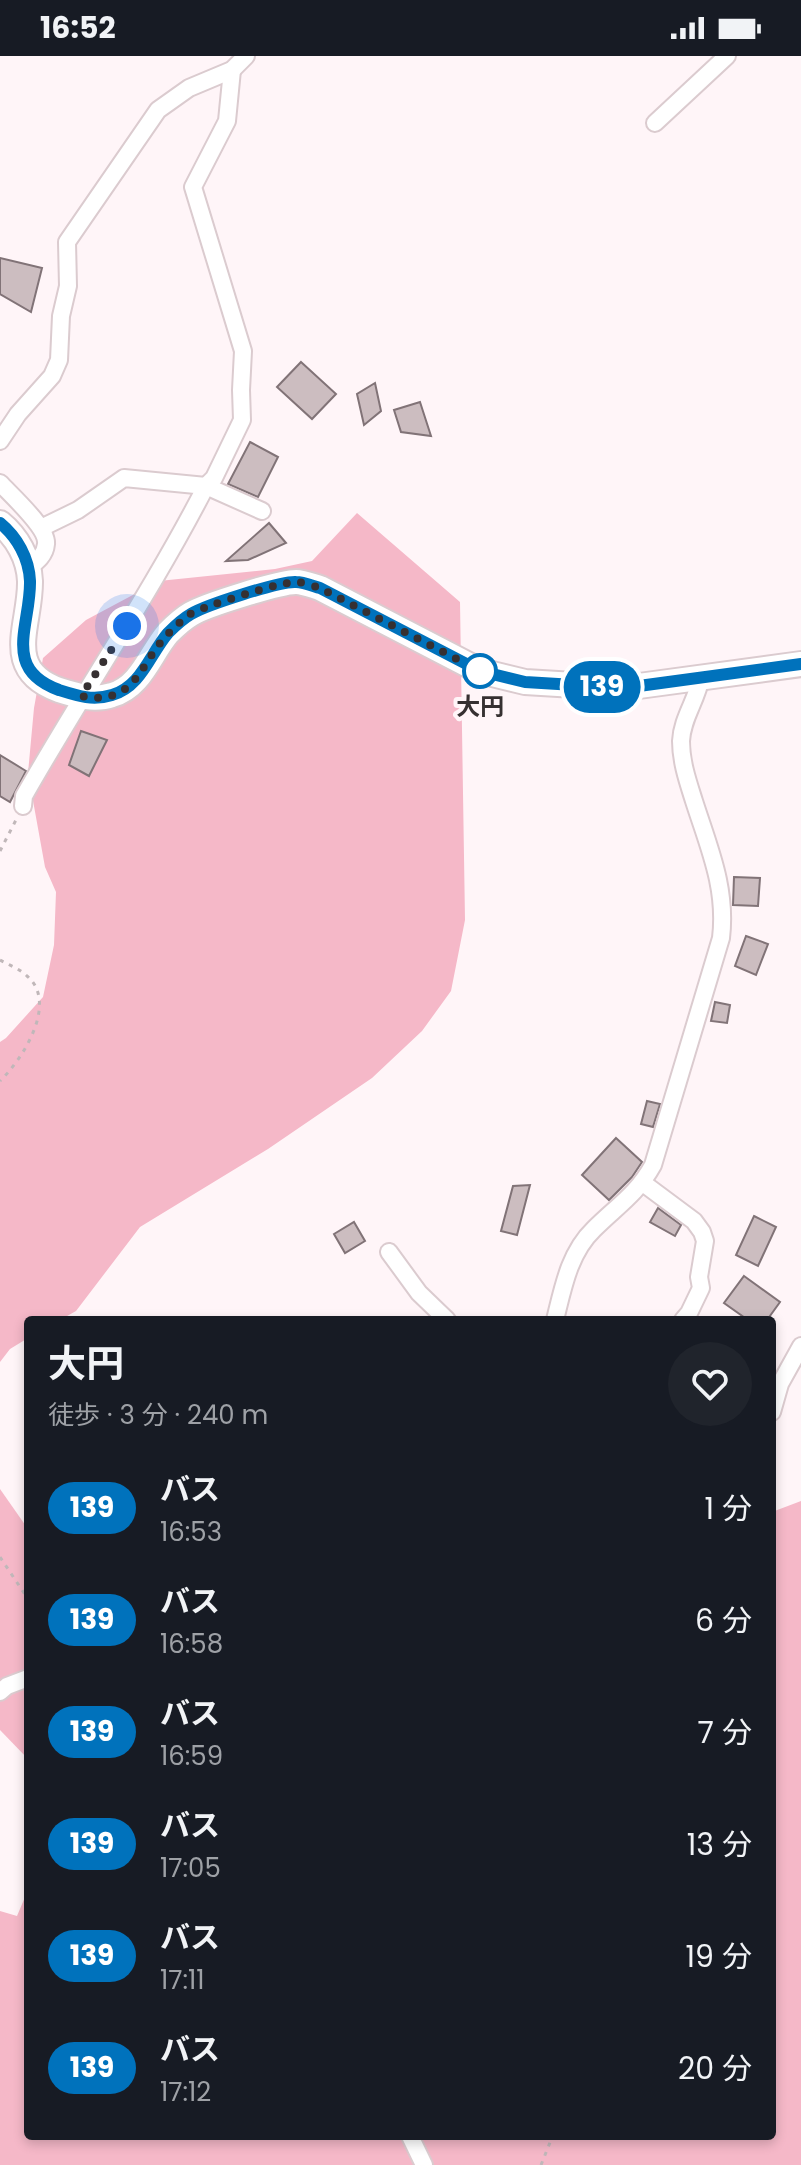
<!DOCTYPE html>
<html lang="ja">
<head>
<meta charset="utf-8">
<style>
  body { margin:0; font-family:Poppins,"Noto Sans JP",sans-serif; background:#20242c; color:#f1f3f6; height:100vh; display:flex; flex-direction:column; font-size:30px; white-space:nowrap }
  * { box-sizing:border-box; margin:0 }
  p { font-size:26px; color:#9ea1a6 }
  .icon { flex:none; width:44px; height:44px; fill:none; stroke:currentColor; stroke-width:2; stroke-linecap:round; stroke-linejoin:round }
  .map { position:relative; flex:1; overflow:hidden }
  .sheet { position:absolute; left:24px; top:1260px; width:752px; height:824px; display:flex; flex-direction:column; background:#171b24; border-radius:8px; box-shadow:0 4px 12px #0003 }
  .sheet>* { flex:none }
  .badge { padding:0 16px; border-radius:26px; font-size:28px; line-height:52px }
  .you { position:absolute; width:40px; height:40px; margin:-20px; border:6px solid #fff; border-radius:50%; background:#1a73e8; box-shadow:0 0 0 12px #1a73e833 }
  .map>.badge { position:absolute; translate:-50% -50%; box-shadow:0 0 0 4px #fff }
  .round { display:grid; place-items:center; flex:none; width:84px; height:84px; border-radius:42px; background:#20242c }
  .overview { display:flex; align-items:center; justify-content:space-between; height:136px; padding:0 24px }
  h1 { font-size:38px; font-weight:700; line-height:60px }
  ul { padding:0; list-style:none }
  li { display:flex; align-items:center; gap:24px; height:112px; padding:0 24px }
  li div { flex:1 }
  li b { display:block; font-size:30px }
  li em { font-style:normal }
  li .badge { min-width:88px; font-weight:700; text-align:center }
  .status { display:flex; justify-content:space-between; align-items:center; height:56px; padding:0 40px; background:#171b24; direction:ltr }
  .status svg { height:22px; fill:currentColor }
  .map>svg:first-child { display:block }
  .green { fill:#f5b8c8 }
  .building { fill:#ccbdc0; stroke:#817377; stroke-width:2 }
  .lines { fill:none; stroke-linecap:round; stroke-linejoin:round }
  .street-casing { stroke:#dbcbcf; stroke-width:20 }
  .secondary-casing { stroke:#dbcbcf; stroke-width:28 }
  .path { stroke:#c0b7b9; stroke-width:3; stroke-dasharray:4 6; stroke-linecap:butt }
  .street { stroke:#fff; stroke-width:16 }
  .secondary { stroke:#fff; stroke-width:24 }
  .line-casing { stroke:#fff; stroke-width:18 }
  .line { stroke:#0072bc; stroke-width:12 }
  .walk { stroke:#363031; stroke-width:8; stroke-dasharray:0 14.4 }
  .stop-dot { fill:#fff; stroke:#0072bc; stroke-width:4 }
  .labels { text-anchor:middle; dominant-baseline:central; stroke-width:8; stroke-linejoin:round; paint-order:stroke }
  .stop-label { font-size:24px; font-weight:bold; fill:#363031; stroke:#fff5f8 }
</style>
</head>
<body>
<div class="status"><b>16:52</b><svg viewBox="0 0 49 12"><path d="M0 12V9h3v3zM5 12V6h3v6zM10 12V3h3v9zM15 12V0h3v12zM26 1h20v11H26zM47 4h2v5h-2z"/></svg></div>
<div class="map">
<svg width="801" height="2109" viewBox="0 0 801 2109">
  <rect width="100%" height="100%" fill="#fff5f8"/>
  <g class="green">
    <path d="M357,457L460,546L465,864L451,935L422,975L372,1022L268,1093L140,1171L76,1255L60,1264H28V1282L10,1293L0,1306V986L6,982L43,941L54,889L56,836L45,811L28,717L34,652L43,602L86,564L159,525L275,513L312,505Z"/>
    <path d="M0,1433L28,1473V1703L0,1674Z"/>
    <path d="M801,1445V2109H0V1855L17,1860L28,1834V2080H772V1456Z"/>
  </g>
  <g class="building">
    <path d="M0,202L42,212L31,256L0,238Z"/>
    <path d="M301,306L336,338L312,363L277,331Z"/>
    <path d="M375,327L381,355L364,369L357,338Z"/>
    <path d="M420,346L431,380L401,376L394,354Z"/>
    <path d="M250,386L278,401L258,441L228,428Z"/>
    <path d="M269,467L286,487L248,504L226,505Z"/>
    <path d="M81,675L107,684L89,720L69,709Z"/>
    <path d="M0,699L26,715L10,746L0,740Z"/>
    <path d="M734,821L760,822L758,850L733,849Z"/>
    <path d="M746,880L768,888L756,919L735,910Z"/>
    <path d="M715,946L730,949L727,967L711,965Z"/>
    <path d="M647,1045L660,1048L653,1071L641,1068Z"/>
    <path d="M616,1082L642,1106L632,1121L609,1144L582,1119Z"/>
    <path d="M530,1129L517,1179L501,1175L513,1130Z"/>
    <path d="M658,1152L681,1169L675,1180L650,1166Z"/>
    <path d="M754,1160L776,1171L758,1210L736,1199Z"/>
    <path d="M354,1166L365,1185L345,1197L334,1178Z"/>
    <path d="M744,1220L780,1246L767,1264H748L724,1247Z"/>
  </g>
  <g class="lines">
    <g class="street-casing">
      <g id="street">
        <path d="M655,67L727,0"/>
        <path d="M0,385L18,358L52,320L59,304L61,260L68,230L67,186L158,54L189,32L232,14L246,0"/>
        <path d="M0,427C11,439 48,472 46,488C45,500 36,506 27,513"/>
        <path d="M41,472L78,454L124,422L206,430L262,455"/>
        <path d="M23,750L24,740C83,636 151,537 206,430L214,422L242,364L241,334L243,295L193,131L227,65L232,14"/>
        <path d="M643,1127L694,1165L702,1176L705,1185L699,1221L701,1232L689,1257L683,1264"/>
        <path d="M389,1196L419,1237L447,1264"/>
        <path d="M555,1264C563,1232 569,1197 594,1173C617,1150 637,1138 653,1109L721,882C727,832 709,792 694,745C688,726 681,706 681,685C682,662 697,644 701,621"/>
        <path d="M772,1356L780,1328L801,1290"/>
        <path d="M0,1636L7,1630L28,1622"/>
        <path d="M410,2080L424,2109"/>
      </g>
    </g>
    <g class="secondary-casing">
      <path id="secondary" d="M0,467C17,481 29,502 30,525C31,569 1,613 59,634C78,640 94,645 112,639C141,631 150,598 168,577C174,571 184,562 191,558C206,549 280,526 296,526C303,526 313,530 320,532L480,615L525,626L624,632L801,608"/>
    </g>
    <g class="path">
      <path d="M0,795L17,762"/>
      <path d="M0,904C9,909 20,913 27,920C59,947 22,1004 0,1025"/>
      <path d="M0,1501L28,1543"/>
      <path d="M541,2109L551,2084L550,2080"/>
    </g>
    <use href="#street" class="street"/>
    <use href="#secondary" class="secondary"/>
  </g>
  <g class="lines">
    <g class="line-casing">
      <path id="line" d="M0,467C17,481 29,502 30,525C31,569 1,613 59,634C78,640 93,645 112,639C141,631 150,598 168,577C174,571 184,562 191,558C206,549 280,525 296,526C303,526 313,530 320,532L480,615L525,626L624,632L801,608"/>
    </g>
    <use href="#line" class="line"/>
    <path class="walk" d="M127,570L81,640C139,651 139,604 172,574C177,569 184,562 190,558C205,550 280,526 296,526C303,526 313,530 320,532L480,615"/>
  </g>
  <circle class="stop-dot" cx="480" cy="615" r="16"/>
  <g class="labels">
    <g class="stop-label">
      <text x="480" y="650">大円</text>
    </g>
  </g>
</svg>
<div class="you" style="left:127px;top:570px"></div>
<b class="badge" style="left:602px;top:631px;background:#0072bc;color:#fff">139</b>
<section class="sheet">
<div class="overview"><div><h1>大円</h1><p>徒歩 · 3 分 · 240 m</p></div><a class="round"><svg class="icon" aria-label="heart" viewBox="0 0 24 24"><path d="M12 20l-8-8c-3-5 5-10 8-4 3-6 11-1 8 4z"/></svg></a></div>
<ul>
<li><span class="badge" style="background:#0072bc;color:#fff">139</span><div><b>バス</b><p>16:53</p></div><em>1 分</em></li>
<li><span class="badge" style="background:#0072bc;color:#fff">139</span><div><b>バス</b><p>16:58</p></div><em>6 分</em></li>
<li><span class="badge" style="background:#0072bc;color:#fff">139</span><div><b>バス</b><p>16:59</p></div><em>7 分</em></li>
<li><span class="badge" style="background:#0072bc;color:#fff">139</span><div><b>バス</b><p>17:05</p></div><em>13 分</em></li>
<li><span class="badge" style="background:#0072bc;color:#fff">139</span><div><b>バス</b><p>17:11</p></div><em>19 分</em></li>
<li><span class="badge" style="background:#0072bc;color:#fff">139</span><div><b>バス</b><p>17:12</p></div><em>20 分</em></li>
</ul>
</section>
</div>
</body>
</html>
